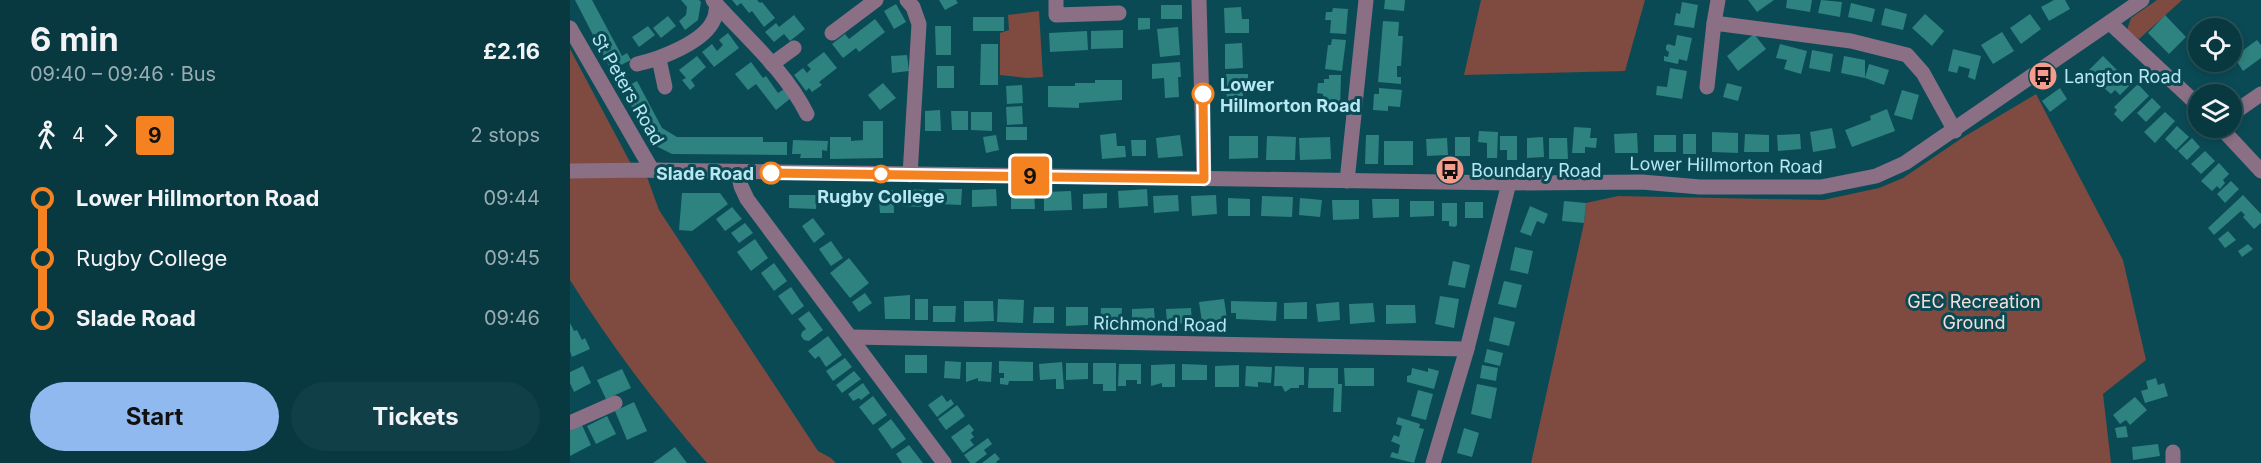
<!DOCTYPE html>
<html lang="en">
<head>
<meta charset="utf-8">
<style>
  body { margin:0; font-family:Inter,sans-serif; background:#113f47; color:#f1f3f6; height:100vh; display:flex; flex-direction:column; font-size:22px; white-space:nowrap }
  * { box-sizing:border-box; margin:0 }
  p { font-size:20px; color:#98acb1 }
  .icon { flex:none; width:33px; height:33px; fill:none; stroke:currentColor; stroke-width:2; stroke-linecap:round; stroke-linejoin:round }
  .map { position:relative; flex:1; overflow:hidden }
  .panel { display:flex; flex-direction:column; background:#083840; width:570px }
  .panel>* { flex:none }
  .badge { padding:0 12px; border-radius:4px; font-size:21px; line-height:39px }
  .tools { position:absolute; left:1618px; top:18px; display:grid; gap:12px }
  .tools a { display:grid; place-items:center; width:54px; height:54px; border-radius:50%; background:#083840; box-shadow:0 3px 9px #0003,0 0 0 2px #295259; font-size:30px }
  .map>.badge { position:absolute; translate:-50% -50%; box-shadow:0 0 0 3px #fff }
  .legs { display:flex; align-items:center; gap:9px; height:66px; padding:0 30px; font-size:20px }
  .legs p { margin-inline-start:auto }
  .head { display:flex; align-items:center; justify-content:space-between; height:102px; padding:0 30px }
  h1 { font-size:33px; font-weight:700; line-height:45px }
  .primary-button { display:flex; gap:12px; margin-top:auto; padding:12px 30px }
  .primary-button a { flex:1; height:69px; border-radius:36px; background:#90b9f0; color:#111; font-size:24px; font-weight:700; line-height:69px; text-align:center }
  .primary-button a+a { background:#113f47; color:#f1f3f6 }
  ul { padding:0 30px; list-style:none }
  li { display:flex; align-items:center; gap:21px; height:60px; font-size:22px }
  li i { display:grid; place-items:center; width:9px; height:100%; margin:0 8px; background:currentColor }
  li i::after { content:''; width:15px; height:15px; margin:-8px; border:4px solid; border-radius:50%; background:#083840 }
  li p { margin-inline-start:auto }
  li:first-child i { background:linear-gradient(#0000 50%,currentColor 0) }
  li:last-child i { background:linear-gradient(currentColor 50%,#0000 0) }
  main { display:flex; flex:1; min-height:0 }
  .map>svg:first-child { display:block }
  .green { fill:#7f4a3f }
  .building { fill:#2e827f }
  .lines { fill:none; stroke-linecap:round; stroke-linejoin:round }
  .minor { stroke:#8a6f85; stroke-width:15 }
  .line-1-casing { stroke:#fff; stroke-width:14 }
  .line-1 { stroke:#f58220; stroke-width:9 }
  .stop-1-dot { fill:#fff; stroke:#f58220; stroke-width:3 }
  .labels { text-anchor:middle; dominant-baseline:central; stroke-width:6; stroke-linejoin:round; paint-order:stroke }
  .poi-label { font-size:18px; fill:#b7e7f1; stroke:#0a4a55; text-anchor:start }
  .stop-label { font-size:18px; font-weight:bold; fill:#b7e7f1; stroke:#0a4a55; text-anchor:start }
  .street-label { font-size:18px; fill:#b7e7f1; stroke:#0a4a55 }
  .park-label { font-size:18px; fill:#f5ded9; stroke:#0a4a55 }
</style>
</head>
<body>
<main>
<section class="panel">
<div class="head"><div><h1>6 min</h1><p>09:40 – 09:46 · Bus</p></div><b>£2.16</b></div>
<div class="legs"><svg class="icon" aria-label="walk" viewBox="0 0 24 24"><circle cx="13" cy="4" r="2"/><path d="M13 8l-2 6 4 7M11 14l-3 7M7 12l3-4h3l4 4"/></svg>4<svg class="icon" aria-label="forward" viewBox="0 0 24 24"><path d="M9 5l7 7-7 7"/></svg><b class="badge" style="background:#f58220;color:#111">9</b><p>2 stops</p></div>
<ul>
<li><i style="color:#f58220"></i><b>Lower Hillmorton Road</b><p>09:44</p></li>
<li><i style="color:#f58220"></i><span>Rugby College</span><p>09:45</p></li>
<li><i style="color:#f58220"></i><b>Slade Road</b><p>09:46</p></li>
</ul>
<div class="primary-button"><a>Start</a><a>Tickets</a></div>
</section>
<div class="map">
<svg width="1691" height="463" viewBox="0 0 1691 463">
  <rect width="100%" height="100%" fill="#0a4a55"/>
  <g class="green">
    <path d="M911,0H1075L1055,71L894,75Z"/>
    <path d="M1587,0H1612L1569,39L1557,30L1561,18Z"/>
    <path d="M469,11L473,77L457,78L430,75V33L439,30L438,15Z"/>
    <path d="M0,49L60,162L69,177H77L89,210L248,451L261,458L266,463H137C87,406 40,344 0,280Z"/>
    <path d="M1466,94L1553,260L1576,360L1533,394L1541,463H961L1014,223L1016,203L1048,196L1253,200L1309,188L1333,178L1392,138Z"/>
  </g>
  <g class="building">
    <path d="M5,0H22L52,56L57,53L61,60L41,70Z"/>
    <path d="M111,0H129L131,2L128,20L115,30L109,21L116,15L117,7Z"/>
    <path d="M162,0H187L190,3L192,2L205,18L194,27L182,11L179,13L171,3L167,6Z"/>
    <path d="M369,0H386L388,3L375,10Z"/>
    <path d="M815,0H835L834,11L814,9Z"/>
    <path d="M1178,0H1204L1187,12Z"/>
    <path d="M1217,0H1242L1240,12L1216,8Z"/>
    <path d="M1251,0L1272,2L1270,17L1248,13Z"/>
    <path d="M1484,0H1495L1500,9L1479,21L1471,7Z"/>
    <path d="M1112,2L1128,5L1124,28L1104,25L1106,13L1110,14Z"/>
    <path d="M1281,3L1305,9L1302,22L1278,17Z"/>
    <path d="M326,4L336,22L324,29L314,11Z"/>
    <rect x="591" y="5" width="21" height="14"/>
    <path d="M671,7L672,19H679V33H655L654,8Z"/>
    <path d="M763,8L778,9L776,34L760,33L761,20H755L756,12H762Z"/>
    <path d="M1315,8L1337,14L1333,30L1311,25Z"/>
    <path d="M1355,14L1374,31L1362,46L1342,28Z"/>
    <path d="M1460,14L1471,29L1451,44L1440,28Z"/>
    <path d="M224,15L235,29L220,41L214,34L204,42L195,32L206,23L209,27Z"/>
    <path d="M1595,15L1616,37L1599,54L1578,33Z"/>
    <path d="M98,16L106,26L91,38L83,28Z"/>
    <rect x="403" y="17" width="31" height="14"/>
    <path d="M568,18H580V29L568,30Z"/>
    <path d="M305,19L315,32L289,52L286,48L273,58L262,44L275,34L279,39Z"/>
    <path d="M813,21L829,22L828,36H833L831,66H827V77H831V84L808,82Z"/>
    <path d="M78,26L85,35L69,47L62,37Z"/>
    <path d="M365,26H381V55H366Z"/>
    <path d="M608,27L610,55L590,57L587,29Z"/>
    <path d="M553,30V48L521,49V31Z"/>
    <path d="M517,31L518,50L480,52L479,33Z"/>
    <path d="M1432,32L1444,51L1423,64L1411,45Z"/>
    <path d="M158,33L169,48L144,67L132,52L142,44L147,51L153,45L149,40Z"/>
    <path d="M1184,34L1196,49L1168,71L1157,56Z"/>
    <path d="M1107,35L1122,38L1117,61L1109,59L1108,64L1094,61V56L1098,57L1099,52L1096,50V46L1098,44L1105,46Z"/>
    <path d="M762,39L776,40L772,71L755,69L758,45H761Z"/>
    <path d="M1687,40L1691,45V58L1673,71L1664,57Z"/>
    <path d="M672,43L673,68L655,69V44Z"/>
    <path d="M411,44H428V85H410Z"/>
    <path d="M1210,44L1237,51L1231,74L1214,69L1217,60L1206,58Z"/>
    <path d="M1383,49L1411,56L1405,80L1398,77L1400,69L1389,66L1387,73L1378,71Z"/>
    <path d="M1242,50L1263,54L1260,72L1239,68Z"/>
    <path d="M254,52L267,68L249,82L252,85L242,92L239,88L236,91L224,75L233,68L237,73L241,69L237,65Z"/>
    <path d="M337,55L339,71L322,73L321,56Z"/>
    <path d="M127,56L136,67L121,80L125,86L120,90L112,80L116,78L109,70Z"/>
    <path d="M1274,56L1295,60V78L1271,73Z"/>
    <path d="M1533,56L1547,70L1531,86L1517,72Z"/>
    <path d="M181,62L193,78L196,76L208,93L214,89L221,98L206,110L186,84L178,90L165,74Z"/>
    <path d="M610,62L611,77H608L609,97L595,98L594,78L582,79V64Z"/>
    <path d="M1299,64L1319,70L1314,85L1295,78Z"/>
    <rect x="367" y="66" width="17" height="22"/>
    <path d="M1100,68L1117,71L1112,99L1086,95L1087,86L1097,87Z"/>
    <path d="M1550,72L1562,83L1550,95L1545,90L1541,94L1534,88Z"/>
    <path d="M656,74H678V93H673V107H657Z"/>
    <path d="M759,75H771L770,112L752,111L753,94L747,93L748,83H754V79H759Z"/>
    <path d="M525,80H552V100L509,103V108L478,107V86H505V83H525Z"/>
    <path d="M67,81L92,128L107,137H193V142H217V155L102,154L82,144L52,89Z"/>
    <path d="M313,83L326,98L310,110L298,95Z"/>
    <path d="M1157,83L1172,87L1168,101L1153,97Z"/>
    <path d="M1568,84L1579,96L1552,122L1544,114L1547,110L1544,107Z"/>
    <path d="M452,85L453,103L437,104L436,86Z"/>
    <path d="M809,88L832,90L830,107L818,106V111L803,110L804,94H809Z"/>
    <path d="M1490,88L1497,99L1480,112L1472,101Z"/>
    <path d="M1332,90L1349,95L1342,120L1324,115Z"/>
    <path d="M1582,98L1591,107L1576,122L1567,113Z"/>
    <path d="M452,106L453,124L437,125L436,107Z"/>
    <path d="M1317,109L1325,131L1282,147L1275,130L1301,120L1300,116Z"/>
    <path d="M370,110L371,131H355V111Z"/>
    <path d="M381,111H398V130H382Z"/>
    <path d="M401,112H422V131L401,130Z"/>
    <path d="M1595,112L1605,121L1585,143L1574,132Z"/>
    <path d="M293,121H313V158L260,159V137H281V141L293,140Z"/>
    <path d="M1607,126L1619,137L1606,150L1595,139Z"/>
    <rect x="436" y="127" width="21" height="13"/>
    <path d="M1004,127L1021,128L1020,138H1027L1026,148L1015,147V153H1002Z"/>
    <path d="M1262,128L1266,148L1243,152L1240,132Z"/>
    <path d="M909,131L928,132L927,158H917V143L908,142Z"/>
    <path d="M1142,132L1168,133V153L1142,152Z"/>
    <path d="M546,133L547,146H555L556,157L532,159L530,135Z"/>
    <path d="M1067,133L1068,153H1045L1044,134Z"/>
    <rect x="1113" y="134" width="13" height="20"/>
    <path d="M1175,134L1199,135V152H1174Z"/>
    <path d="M1230,134L1231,149L1208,151L1207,135Z"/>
    <path d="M426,135L429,150L416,153L413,137Z"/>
    <path d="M610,135L613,156L588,158L586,138Z"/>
    <path d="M796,135H809L808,164H795Z"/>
    <rect x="1084" y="135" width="22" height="17"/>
    <path d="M659,136H688V158L659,159Z"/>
    <path d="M697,136L726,137L725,160H696Z"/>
    <path d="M930,136H947V160H937V150H930Z"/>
    <path d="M760,137L761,159L730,160L729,138Z"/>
    <rect x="885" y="137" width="15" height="19"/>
    <path d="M973,137L974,157L957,158V138Z"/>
    <path d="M877,138L878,155L857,156L856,139Z"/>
    <path d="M979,138H997L998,159H979Z"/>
    <path d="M1622,138L1630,147L1617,160L1608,151Z"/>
    <path d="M223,140L258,141L257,151L252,150V158H230L231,154H222Z"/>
    <path d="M561,140H576V156H562Z"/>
    <rect x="814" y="141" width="29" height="24"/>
    <path d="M1635,151L1645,161L1631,174L1621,164Z"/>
    <path d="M1649,163L1659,174L1653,180L1655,183L1650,189L1647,186L1642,191L1631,181Z"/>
    <path d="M1661,181L1669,189L1655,203L1647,194Z"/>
    <path d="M333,189L357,190L356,207L332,206Z"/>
    <path d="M369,189H392L391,205L369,204Z"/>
    <path d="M426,189L427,206L402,207V190Z"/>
    <path d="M577,189L578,206L549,208L548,191Z"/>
    <path d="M308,190H323L324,213H310Z"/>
    <rect x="279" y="191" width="24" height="11"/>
    <path d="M441,191H464L465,209H441Z"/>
    <path d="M501,191L502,210L474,211V192Z"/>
    <path d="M112,193H150L158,204L122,231L109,230Z"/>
    <path d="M537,193V208L513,209V194Z"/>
    <path d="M219,195H247L246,209L219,208Z"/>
    <path d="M608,195L609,211L584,213L583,196Z"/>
    <path d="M646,195L647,214L622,216L621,196Z"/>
    <path d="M1673,195L1691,214V223L1684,229L1673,217L1675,215L1671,211L1644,235L1638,228Z"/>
    <path d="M692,196L723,197L722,217L691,216Z"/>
    <path d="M658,198L680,199V216H658Z"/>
    <path d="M730,198L752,200L750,217L729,215Z"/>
    <path d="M802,199H829V217L803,218Z"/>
    <path d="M762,200H789V219L763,220Z"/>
    <path d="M840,201H864V216L840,217Z"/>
    <path d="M994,201L1016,203L1014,223L992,221Z"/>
    <rect x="895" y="202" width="18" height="16"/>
    <path d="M872,203H887V225L885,227L879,226V221H872Z"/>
    <path d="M960,206L978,214L974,224L967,221L961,236L950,232Z"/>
    <path d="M162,207L172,219L155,231L146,219Z"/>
    <path d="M243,218L255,234L244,243L232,226Z"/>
    <path d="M175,223L183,233L169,243L161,233Z"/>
    <path d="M1658,231L1666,240L1655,248L1648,239Z"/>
    <path d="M185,239L198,258L181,271L167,252Z"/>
    <path d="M261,241L273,258L261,266L249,249Z"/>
    <path d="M1678,244L1683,249L1672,257L1668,251Z"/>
    <path d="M945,247L963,251L958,274L940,270Z"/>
    <path d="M279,258L299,283L280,298L260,273Z"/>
    <path d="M883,261L900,265L895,288L878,285Z"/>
    <path d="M204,263L217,281L204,291L191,273Z"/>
    <path d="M934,281L952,285L946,308L928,304Z"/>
    <path d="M221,287L234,306L222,315L208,296Z"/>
    <path d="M295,293L302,303L289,312L282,302Z"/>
    <path d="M340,295V319H315L314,297Z"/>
    <path d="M870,296L889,299L884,328L865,324Z"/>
    <rect x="345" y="299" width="13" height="21"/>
    <path d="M428,299L454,300L453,323L427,322Z"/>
    <path d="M654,299L657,319L632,322L629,302Z"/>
    <path d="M394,301H423L424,321L394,322Z"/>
    <path d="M661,301L707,302L706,321L666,319V313H661Z"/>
    <path d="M737,302V319H714V303Z"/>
    <path d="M769,302L770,320L748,322L746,304Z"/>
    <path d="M803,303L805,322L780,324L779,304Z"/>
    <path d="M816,305H845L846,323L816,324Z"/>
    <path d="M363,306H386L385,322H363Z"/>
    <path d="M464,307H484V323H463Z"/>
    <path d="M496,307H518V325L496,326Z"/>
    <path d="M531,308H552L551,324H530Z"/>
    <path d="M584,308L585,323H562V309Z"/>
    <path d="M621,308L622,323L597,324L596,309Z"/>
    <path d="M239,311L253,330L239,341L234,340L231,336L232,332L236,329L228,319Z"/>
    <path d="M924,317L945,322L939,346L919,341Z"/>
    <path d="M0,323L4,331L7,330L12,340L15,338L20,349L2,357L0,351Z"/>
    <path d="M258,336L272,355L256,367L249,356L245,359L238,351Z"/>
    <path d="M917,349L933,353L930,366L914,362Z"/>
    <rect x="335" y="355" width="22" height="18"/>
    <path d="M275,358L282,367L263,381L256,371Z"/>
    <path d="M375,361L391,362L390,379L374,378Z"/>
    <path d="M429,361L463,362V381H439L438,385L430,384V378H434V373H429Z"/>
    <path d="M396,362H422L421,382L408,381V378L396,382Z"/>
    <path d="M492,362L494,389H486V379L470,380L469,364Z"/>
    <path d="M496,363H518V379L496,380Z"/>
    <path d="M523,363H546V391H533V384H523Z"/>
    <path d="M549,364H571V384H567V380H556V386H548Z"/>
    <path d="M605,364V387H592V383L581,386V365Z"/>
    <path d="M612,364L637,365V380H612Z"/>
    <path d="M669,365V387H645V366Z"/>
    <path d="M912,365L928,368L926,381L910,378Z"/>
    <path d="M13,366L21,383L4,392L0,383V372Z"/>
    <path d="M676,366L702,367L701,383L688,382V387L675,386Z"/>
    <path d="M705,366L734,367V385H729V388H721L715,392L712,386H704Z"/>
    <path d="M739,368H768V384H772L771,412H763L764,388H738Z"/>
    <path d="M774,368H804V386H775Z"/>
    <path d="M842,368L858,372V368L869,371L864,389L837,382V376L841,375Z"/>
    <path d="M52,369L61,388L36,399L27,380Z"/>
    <path d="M284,371L291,379L272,393L266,385Z"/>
    <path d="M1586,378L1588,385L1594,383L1598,396L1575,403L1571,391L1578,389L1576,381Z"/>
    <path d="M293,383L300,393L291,400L289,398L283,401L278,394Z"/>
    <path d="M907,384L927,388L921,419L901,414Z"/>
    <path d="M848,390L863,394L856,420L841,416Z"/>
    <path d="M372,395L377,402L381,399L384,404L367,417L358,405Z"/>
    <path d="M303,396L317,415L303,425L289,407Z"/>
    <path d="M1565,397L1577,410L1560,425L1556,420L1550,424L1543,415Z"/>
    <path d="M64,402L77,431L57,440L45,411Z"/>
    <path d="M387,405L395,416L376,430L368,419Z"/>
    <path d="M37,416L46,434L26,444L17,426Z"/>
    <path d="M828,417L850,424L849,428L854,429L844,463L820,457L822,452L828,454L830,445L821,441L824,435L829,437L832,426L826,424Z"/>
    <path d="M321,419L336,439L322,449L308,429Z"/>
    <path d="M399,424L404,430L401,433L404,437L400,440L404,445L393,453L381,437Z"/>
    <path d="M12,425L21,445L0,456V431Z"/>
    <path d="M1556,426L1558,437L1547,438L1545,428Z"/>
    <path d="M894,428L909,433L902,457L887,453Z"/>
    <path d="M418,438L422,444L414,450L417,454L405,463H400L394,455Z"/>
    <path d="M1588,444L1590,456L1563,460L1562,447Z"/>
    <path d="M339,445L353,463H332L326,454Z"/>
    <path d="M105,447L117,463H83L90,458Z"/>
    <path d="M425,453L430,459L426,462L427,463H412Z"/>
  </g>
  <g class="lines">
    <g class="minor">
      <path d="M337,0L343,7L349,24L340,175"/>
      <path d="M486,0V15L549,13"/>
      <path d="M629,0L634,179"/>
      <path d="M147,5C178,39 216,72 237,114"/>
      <path d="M1144,23L1148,0"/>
      <path d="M1540,23L1629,106"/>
      <path d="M0,28L82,170"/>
      <path d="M262,33L306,0"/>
      <path d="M89,59L95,87"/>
      <path d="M67,64C90,59 135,42 144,19C146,15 146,9 147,5L143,0"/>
      <path d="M202,64L224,48"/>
      <path d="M1137,87L1144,23L1281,41L1337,55L1353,73L1385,131"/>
      <path d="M1662,114L1691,94"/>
      <path d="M1651,128L1691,171"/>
      <path d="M0,171L82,170L939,183L1072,182L1130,187H1251L1306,176L1335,163L1572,0"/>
      <path d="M168,172L171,186L177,199L374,463"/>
      <path d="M777,181L796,0"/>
      <path d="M282,337L897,349"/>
      <path d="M0,423L45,403"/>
      <path d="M1603,452V463"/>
      <path d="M863,463L897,349L939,183"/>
    </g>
  </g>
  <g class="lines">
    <g class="line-1-casing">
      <path id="line-1" d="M201,173L634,179L633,94"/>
    </g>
    <use href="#line-1" class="line-1"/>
  </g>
  <defs>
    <g id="bus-disc" transform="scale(1.5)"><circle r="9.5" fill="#f49d8c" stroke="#0a4a55"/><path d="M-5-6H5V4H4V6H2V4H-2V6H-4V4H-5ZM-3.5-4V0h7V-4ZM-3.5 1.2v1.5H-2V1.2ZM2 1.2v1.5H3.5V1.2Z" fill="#111"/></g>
  </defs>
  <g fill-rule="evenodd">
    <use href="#bus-disc" x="1473" y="76"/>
    <use href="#bus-disc" x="880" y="170"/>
  </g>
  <g class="stop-1-dot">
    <circle cx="633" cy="94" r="10"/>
    <circle cx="201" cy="173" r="10"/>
    <circle cx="311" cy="174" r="8"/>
  </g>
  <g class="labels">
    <g class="poi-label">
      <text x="1494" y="76">Langton Road</text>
      <text x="901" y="170">Boundary Road</text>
    </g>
    <g class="stop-label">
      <text x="650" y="84">Lower<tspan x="650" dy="21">Hillmorton Road</tspan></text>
      <text x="184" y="173" text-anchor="end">Slade Road</text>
      <text x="311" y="196" text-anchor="middle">Rugby College</text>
    </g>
    <g class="street-label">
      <text transform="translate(58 89) rotate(60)">St Peters Road</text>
      <text transform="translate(1156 165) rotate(1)">Lower Hillmorton Road</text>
      <text transform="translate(590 324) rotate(1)">Richmond Road</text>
    </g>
    <g class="park-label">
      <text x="1404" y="301">GEC Recreation<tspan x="1404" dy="21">Ground</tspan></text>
    </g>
  </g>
</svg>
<div class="tools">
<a><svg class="icon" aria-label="locate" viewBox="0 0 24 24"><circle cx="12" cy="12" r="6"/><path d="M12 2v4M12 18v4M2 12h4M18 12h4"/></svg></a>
<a><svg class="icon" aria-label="layers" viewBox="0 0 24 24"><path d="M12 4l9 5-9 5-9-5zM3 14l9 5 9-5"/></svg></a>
</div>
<b class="badge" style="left:460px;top:176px;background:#f58220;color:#111">9</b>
</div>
</main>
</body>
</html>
